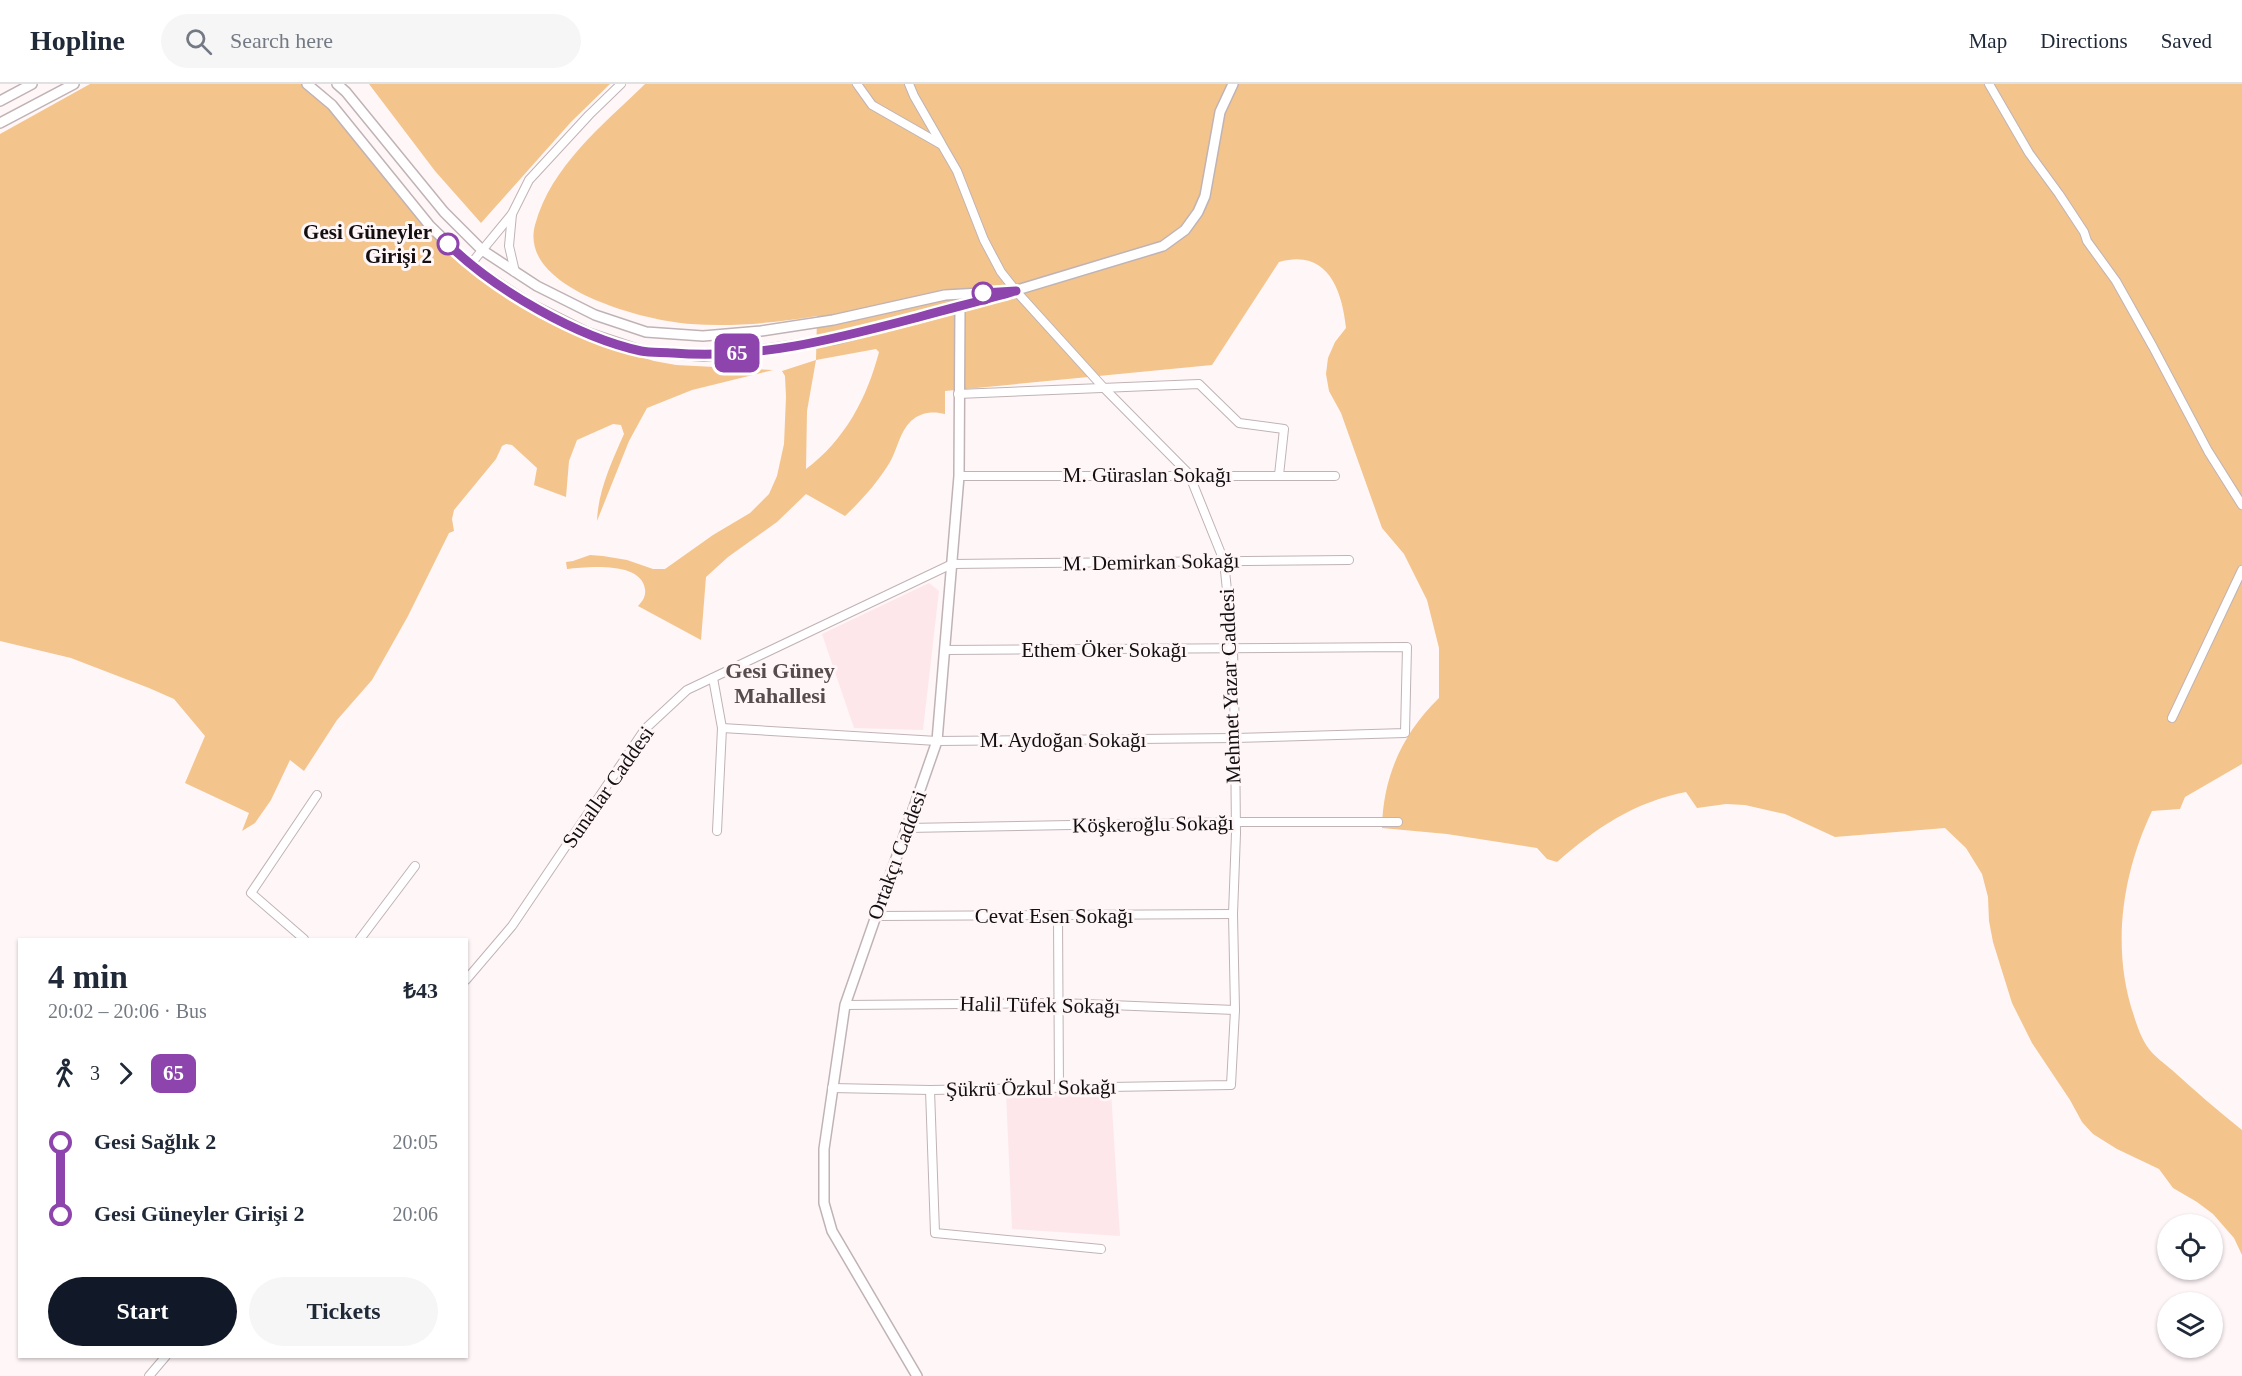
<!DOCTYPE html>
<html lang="en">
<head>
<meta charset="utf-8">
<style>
  body { margin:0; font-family:Georgia,serif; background:#f6f6f7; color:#1f2937; height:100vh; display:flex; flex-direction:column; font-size:22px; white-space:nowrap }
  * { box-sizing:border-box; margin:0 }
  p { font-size:20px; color:#747a83 }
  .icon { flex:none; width:33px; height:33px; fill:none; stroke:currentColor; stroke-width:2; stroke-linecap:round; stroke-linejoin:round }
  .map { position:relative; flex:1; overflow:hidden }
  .details { position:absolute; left:18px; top:854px; width:450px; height:420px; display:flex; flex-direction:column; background:#fff; border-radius:0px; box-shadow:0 2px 4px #0004 }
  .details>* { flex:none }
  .badge { padding:0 12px; border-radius:9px; font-size:21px; line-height:39px }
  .fabs { position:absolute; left:2157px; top:1130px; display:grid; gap:12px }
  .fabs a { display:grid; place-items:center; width:66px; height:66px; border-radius:50%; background:#fff; box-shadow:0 2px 4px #0004; font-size:30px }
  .map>.badge { position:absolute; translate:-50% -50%; box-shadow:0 0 0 3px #fff }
  .legs { display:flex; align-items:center; gap:9px; height:66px; padding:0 30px; font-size:20px }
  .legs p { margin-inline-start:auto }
  .overview { display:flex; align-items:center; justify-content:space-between; height:102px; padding:0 30px }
  h1 { font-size:33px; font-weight:700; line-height:45px }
  .primary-button { display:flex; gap:12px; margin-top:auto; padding:12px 30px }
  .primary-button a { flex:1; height:69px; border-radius:36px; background:#111827; color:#fff; font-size:24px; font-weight:700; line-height:69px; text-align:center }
  .primary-button a+a { background:#f6f6f7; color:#1f2937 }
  ul { padding:0 30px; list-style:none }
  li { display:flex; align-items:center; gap:21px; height:72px; font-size:22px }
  li i { display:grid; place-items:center; width:9px; height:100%; margin:0 8px; background:currentColor }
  li i::after { content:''; width:15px; height:15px; margin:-8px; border:4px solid; border-radius:50%; background:#fff }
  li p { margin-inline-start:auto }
  li:first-child i { background:linear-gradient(#0000 50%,currentColor 0) }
  li:last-child i { background:linear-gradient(currentColor 50%,#0000 0) }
  header { display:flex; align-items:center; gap:36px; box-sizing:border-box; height:84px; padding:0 30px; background:#fff; border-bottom:2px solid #e0e1e3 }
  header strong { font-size:28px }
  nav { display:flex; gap:33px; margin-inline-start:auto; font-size:21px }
  .search { width:420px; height:54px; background:#f6f6f7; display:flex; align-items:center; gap:15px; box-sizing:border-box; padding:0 21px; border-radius:33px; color:#747a83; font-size:22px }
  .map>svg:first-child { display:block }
  .built { fill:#fee7eb }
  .green { fill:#f3c48c; fill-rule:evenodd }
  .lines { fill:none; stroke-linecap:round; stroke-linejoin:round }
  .minor-casing { stroke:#c0b3b5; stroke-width:10 }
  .tertiary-casing { stroke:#c0b3b5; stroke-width:12 }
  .minor { stroke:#fff; stroke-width:8 }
  .tertiary { stroke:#fff; stroke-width:9 }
  .line-1-casing { stroke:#fff; stroke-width:14 }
  .line-1 { stroke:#8e44ad; stroke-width:9 }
  .stop-1-dot { fill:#fff; stroke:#8e44ad; stroke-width:3 }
  .labels { text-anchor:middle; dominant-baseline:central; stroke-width:6; stroke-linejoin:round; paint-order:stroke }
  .stop-label { font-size:21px; font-weight:bold; fill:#130f10; stroke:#fff6f8; text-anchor:end }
  .street-label { font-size:21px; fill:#130f10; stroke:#fff6f8 }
  .neighbourhood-label { font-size:22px; font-weight:bold; fill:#564b4d; stroke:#fff6f8 }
</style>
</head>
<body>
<header>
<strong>Hopline</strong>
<div class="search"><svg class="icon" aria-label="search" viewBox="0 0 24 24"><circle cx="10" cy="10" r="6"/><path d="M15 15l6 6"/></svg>Search here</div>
<nav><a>Map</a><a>Directions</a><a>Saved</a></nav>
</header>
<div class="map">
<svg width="2242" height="1292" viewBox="0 0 2242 1292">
  <rect width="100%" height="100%" fill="#fff6f8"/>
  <g class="built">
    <path d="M929,499L939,507L923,646L854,644L822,550Z"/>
    <path d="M1111,1007L1120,1152L1012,1145L1006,1009Z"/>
  </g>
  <g class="green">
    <path d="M90,0H304L328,21L467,181L507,213L539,234L591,258L654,277L676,281L773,286L692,306L647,324L629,357L597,437C598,407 612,377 624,350L621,341L613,340L577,356L569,377L566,413L534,401L537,384L512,361L506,360L502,362L496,375L454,426L452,435L454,447L449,449L408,532L372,596L337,636L304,687L290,676L271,716L255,739L242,747L249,729L185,699L205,652L174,615L149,604L71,574L0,557V50Z"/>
    <path d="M369,0H610L571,38L481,139L435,87Z"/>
    <path d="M645,0H2242V680L2185,713L2180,725L2152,727C2122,790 2111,865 2134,932C2137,942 2142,956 2149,965C2155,973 2165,980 2172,986C2195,1007 2218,1027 2242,1046V1171L2234,1154L2213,1130L2197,1118L2173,1104L2159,1085L2117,1065L2093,1050L2082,1038L2070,1016L2032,959L2012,919L1993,858L1989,837L1988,813L1982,790L1966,764L1945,744L1835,753L1785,730L1745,721L1726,720L1697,724L1686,708C1634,718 1596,744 1557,778L1547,775L1537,764L1447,750L1382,744C1383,693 1402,650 1439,614V564L1427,516L1404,470L1382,444L1341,329L1329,307L1326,290L1328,274L1335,258L1346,244C1342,205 1327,164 1279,178L1212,281L945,307V330C933,327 921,328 911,337C900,347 897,366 890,378C878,398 862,416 845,432L806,410L777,438L728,473L706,493L701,556L638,522C643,517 646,512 645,505C641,477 587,483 567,485L566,478L573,477L590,471L603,472L627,476L653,485H665L713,451L750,429L769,410L777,392L784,360L786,313L785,292L782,287L816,276L817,232C775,239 733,243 691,240C646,237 518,205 535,141C551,82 603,41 645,0ZM876,265L879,268C867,314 845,356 806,385L807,327L816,276Z"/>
  </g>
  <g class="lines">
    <g class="minor-casing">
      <g id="minor">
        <path d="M909,0L914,12L941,59"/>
        <path d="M1989,0L2029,69L2059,110L2084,148L2087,157L2116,197L2153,263L2208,367L2242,421"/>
        <path d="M512,130L509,162L515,188"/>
        <path d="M470,181L512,130L529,96L589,31L621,0"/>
        <path d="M958,310L1199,300L1239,339L1284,345L1279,391"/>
        <path d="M959,392H1335"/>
        <path d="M713,594L722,644L717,747"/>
        <path d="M2172,634L2242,486"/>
        <path d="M722,644L937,657L1235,654L1405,649L1407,563L945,566"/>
        <path d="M907,744L1235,738H1398"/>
        <path d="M875,832L1233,830"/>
        <path d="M1058,832L1059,1004"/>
        <path d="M304,855L251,809L317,711"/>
        <path d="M360,855L415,782"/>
        <path d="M466,896L512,842L645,645L687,606L952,480L1349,476"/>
        <path d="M845,921L1060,919L1235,926"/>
        <path d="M832,1004L930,1006L1231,1001L1235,926L1233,830L1236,749L1235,654L1233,565L1224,477L1189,390L1103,303L1016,207L1001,188L984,156L957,87L942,61L872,21L857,0"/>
        <path d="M930,1006L935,1149L1101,1165"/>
        <path d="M149,1292L166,1272"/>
      </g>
    </g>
    <g class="tertiary-casing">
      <g id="tertiary">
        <path d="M307,0L332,21L430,142L470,181L528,219L588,249L642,267L704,272L763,266L837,255L984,216L1163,162L1185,146L1198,128L1205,112L1220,28L1233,0"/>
        <path d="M337,0L346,8L444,128L482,166L537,202L595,231L646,248L703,252L761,247L833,236L945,211L999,208"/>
        <path d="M0,17L32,0"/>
        <path d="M0,39L74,0"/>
        <path d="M917,1292L832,1147L824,1119V1065L845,921L937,657L959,392L960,222"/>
      </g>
    </g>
    <use href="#minor" class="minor"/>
    <use href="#tertiary" class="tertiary"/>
  </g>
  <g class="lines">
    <g class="line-1-casing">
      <path id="line-1" d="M448,160C495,206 577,253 641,267C651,269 663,268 673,269C757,276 839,254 919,233C952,224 984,216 1016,207L983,209"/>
    </g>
    <use href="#line-1" class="line-1"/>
  </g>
  <g class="stop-1-dot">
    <circle cx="448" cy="160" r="10"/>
    <circle cx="983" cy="209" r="10"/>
  </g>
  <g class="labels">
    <g class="stop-label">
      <text x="432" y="148">Gesi Güneyler<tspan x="432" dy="24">Girişi 2</tspan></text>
    </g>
    <g class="street-label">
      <text x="1147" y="391">M. Güraslan Sokağı</text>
      <text transform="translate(1151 478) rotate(-1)">M. Demirkan Sokağı</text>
      <text x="1104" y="566">Ethem Öker Sokağı</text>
      <text transform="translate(1230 602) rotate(-92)">Mehmet Yazar Caddesi</text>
      <text x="1063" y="656">M. Aydoğan Sokağı</text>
      <text transform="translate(608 703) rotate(-55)">Sunallar Caddesi</text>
      <text transform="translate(1153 740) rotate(-1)">Köşkeroğlu Sokağı</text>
      <text transform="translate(897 771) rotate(-70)">Ortakçı Caddesi</text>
      <text x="1054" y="832">Cevat Esen Sokağı</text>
      <text transform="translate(1040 921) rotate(1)">Halil Tüfek Sokağı</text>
      <text transform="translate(1031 1004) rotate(-1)">Şükrü Özkul Sokağı</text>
    </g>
    <g class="neighbourhood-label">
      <text x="780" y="586">Gesi Güney<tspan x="780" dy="25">Mahallesi</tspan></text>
    </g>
  </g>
</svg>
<div class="fabs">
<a><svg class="icon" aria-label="locate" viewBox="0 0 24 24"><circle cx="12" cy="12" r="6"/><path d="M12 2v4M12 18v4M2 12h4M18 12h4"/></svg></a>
<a><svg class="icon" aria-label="layers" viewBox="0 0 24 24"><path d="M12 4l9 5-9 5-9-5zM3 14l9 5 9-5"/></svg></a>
</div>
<b class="badge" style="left:737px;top:269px;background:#8e44ad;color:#fff">65</b>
<section class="details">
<div class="overview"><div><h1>4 min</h1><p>20:02 – 20:06 · Bus</p></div><b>₺43</b></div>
<div class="legs"><svg class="icon" aria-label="walk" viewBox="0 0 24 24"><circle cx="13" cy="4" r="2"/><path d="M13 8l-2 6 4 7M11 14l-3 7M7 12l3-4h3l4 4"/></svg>3<svg class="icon" aria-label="forward" viewBox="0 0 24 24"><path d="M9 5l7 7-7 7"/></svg><b class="badge" style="background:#8e44ad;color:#fff">65</b></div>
<ul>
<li><i style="color:#8e44ad"></i><b>Gesi Sağlık 2</b><p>20:05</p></li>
<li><i style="color:#8e44ad"></i><b>Gesi Güneyler Girişi 2</b><p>20:06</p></li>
</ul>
<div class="primary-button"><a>Start</a><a>Tickets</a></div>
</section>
</div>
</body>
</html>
